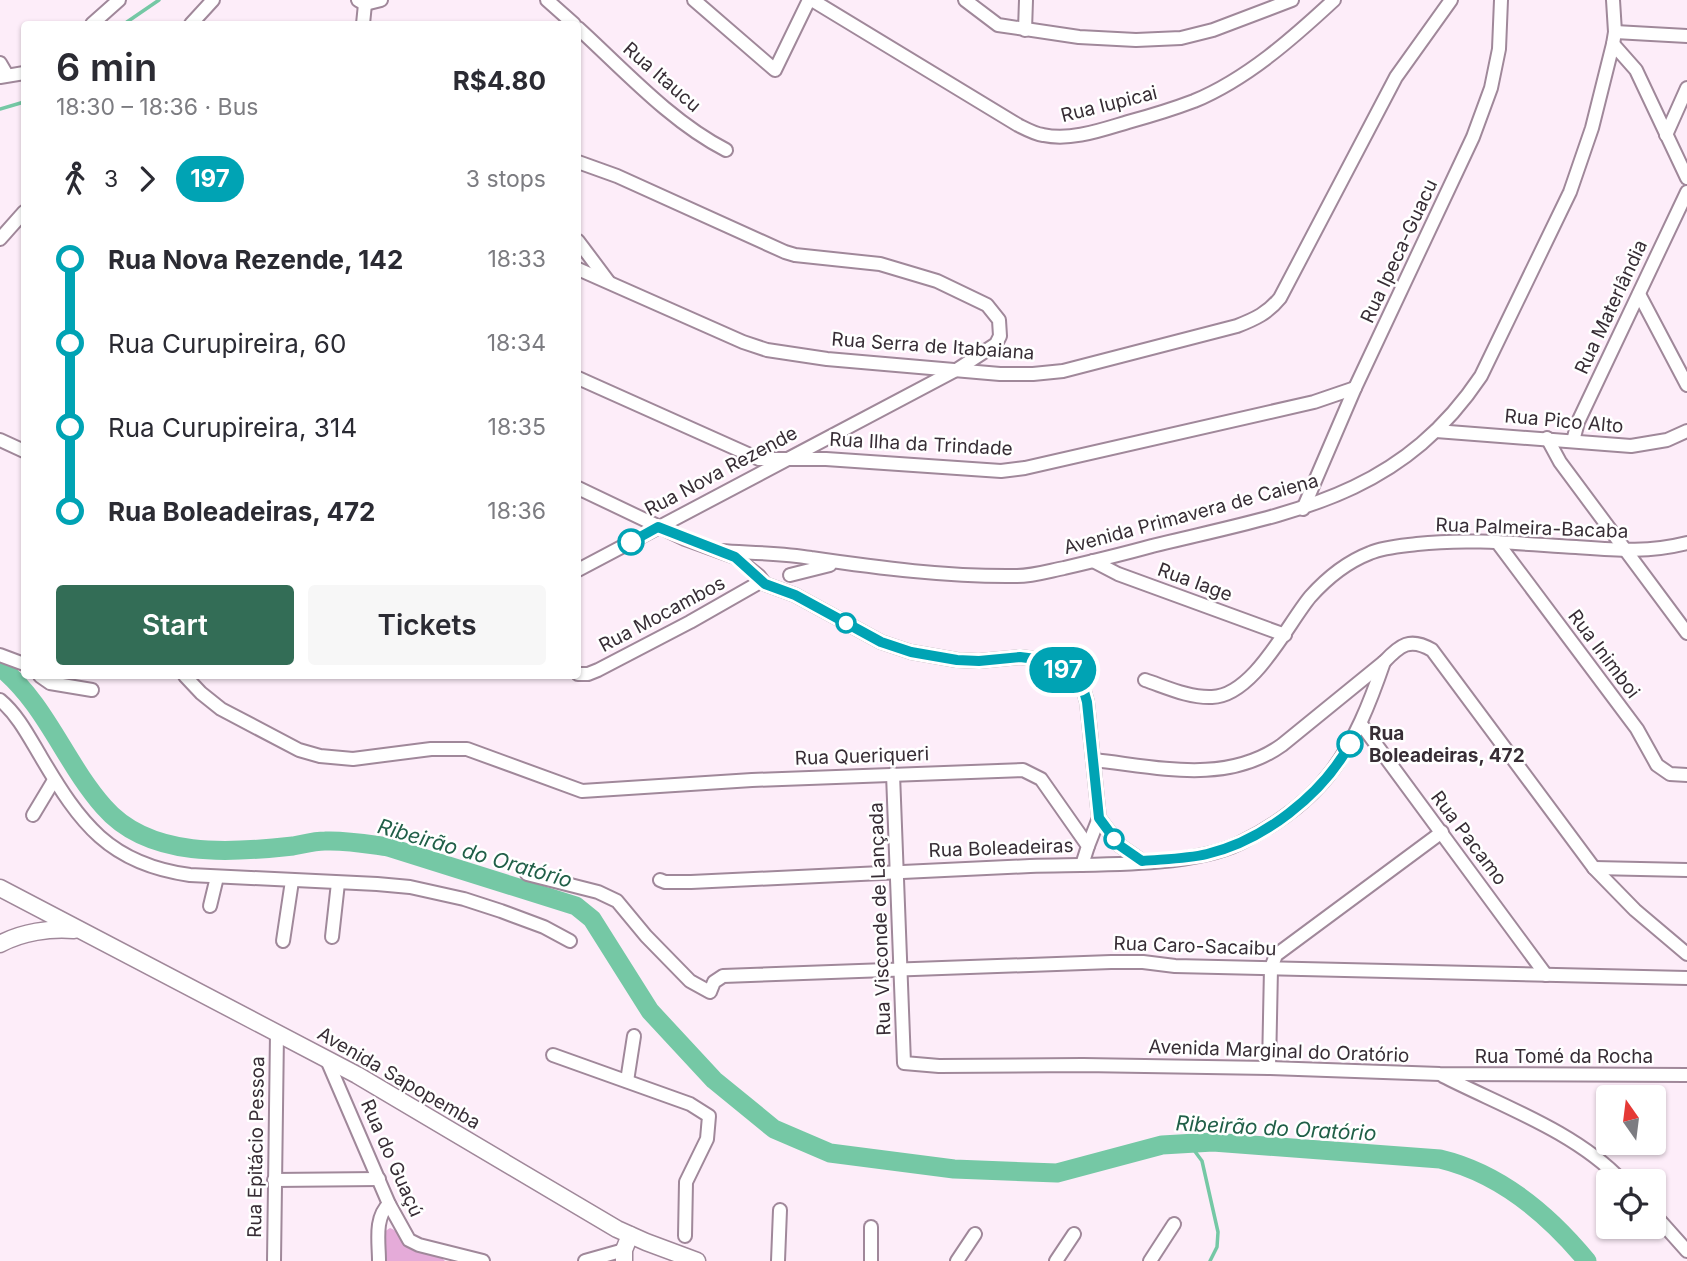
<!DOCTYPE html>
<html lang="en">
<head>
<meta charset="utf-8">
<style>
  body { margin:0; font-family:Inter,sans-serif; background:#f7f7f7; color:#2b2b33; height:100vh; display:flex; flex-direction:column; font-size:26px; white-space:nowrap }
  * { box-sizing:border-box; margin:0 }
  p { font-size:23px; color:#7c7c81 }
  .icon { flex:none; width:38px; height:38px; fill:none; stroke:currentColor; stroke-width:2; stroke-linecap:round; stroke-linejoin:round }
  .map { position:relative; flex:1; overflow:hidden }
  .drawer { position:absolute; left:21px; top:21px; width:560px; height:658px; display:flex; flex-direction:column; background:#fff; border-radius:7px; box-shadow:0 2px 5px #0004 }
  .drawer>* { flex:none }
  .badge { padding:0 14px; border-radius:23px; font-size:24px; line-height:46px }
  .needle { width:46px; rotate:346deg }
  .buttons { position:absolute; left:1596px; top:1085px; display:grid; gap:14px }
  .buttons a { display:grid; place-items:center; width:70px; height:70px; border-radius:7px; background:#fff; box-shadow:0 2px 5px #0004; font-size:35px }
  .map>.badge { position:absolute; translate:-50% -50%; box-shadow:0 0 0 4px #fff }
  .legs { display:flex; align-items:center; gap:10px; height:77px; padding:0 35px; font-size:23px }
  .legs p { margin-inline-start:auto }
  .head { display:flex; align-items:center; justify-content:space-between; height:119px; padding:0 35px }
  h1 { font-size:38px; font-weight:600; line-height:52px }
  .cta { display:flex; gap:14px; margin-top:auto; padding:14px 35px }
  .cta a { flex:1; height:80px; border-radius:7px; background:#336d56; color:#fff; font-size:28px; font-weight:600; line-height:80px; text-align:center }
  .cta a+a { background:#f7f7f7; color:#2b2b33 }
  ul { padding:0 35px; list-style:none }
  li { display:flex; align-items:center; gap:24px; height:84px; font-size:26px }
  li i { display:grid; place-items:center; width:10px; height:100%; margin:0 9px; background:currentColor }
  li i::after { content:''; width:18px; height:18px; margin:-9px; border:5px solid; border-radius:50%; background:#fff }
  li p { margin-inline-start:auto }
  li:first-child i { background:linear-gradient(#0000 50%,currentColor 0) }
  li:last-child i { background:linear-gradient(currentColor 50%,#0000 0) }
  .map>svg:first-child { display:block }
  .green { fill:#e5abd9 }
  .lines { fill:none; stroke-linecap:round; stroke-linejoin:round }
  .stream { stroke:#75c8a5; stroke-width:3.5 }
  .river { stroke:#75c8a5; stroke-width:19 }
  .minor-casing { stroke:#a0889a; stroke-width:16 }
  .major-casing { stroke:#a0889a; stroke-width:19 }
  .minor { stroke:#fff; stroke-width:12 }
  .major { stroke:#fff; stroke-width:16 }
  .line-1-casing { stroke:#fff; stroke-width:16 }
  .line-1 { stroke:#00a3b4; stroke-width:10 }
  .stop-1-dot { fill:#fff; stroke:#00a3b4; stroke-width:3.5 }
  .labels { text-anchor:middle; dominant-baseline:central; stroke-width:5; stroke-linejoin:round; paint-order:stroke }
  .street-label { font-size:19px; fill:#372d35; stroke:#fff }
  .stop-label { font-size:19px; font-weight:bold; fill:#372d35; stroke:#fff; text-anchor:start }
  .water-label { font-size:21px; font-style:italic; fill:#205f48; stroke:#fff }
</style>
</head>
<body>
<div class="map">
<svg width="1687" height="1261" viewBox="0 0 1687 1261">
  <rect width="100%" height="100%" fill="#fdedf9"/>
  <path class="green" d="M390,1228C399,1231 399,1239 406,1245C418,1253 435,1250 445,1261H384V1232Z"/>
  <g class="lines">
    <g class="stream">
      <path d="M124,24L159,0"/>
      <path d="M0,109L24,102"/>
      <path d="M1188,1142L1202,1161L1218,1232L1217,1247L1210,1261"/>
    </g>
    <path class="river" d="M0,667C46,704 65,763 104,807C149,859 231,853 293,846C304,844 314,841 325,841C346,840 367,844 388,847L576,906L592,919L650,1011L714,1080L774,1129L830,1153L954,1169L1057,1173L1162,1145L1213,1142L1440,1159C1499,1173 1549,1215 1587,1261"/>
    <g class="minor-casing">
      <g id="minor">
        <path d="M358,0L365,4L381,0"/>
        <path d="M547,0L574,24"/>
        <path d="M694,0L775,70L809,0"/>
        <path d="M812,0L1018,125C1026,129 1035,134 1043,135C1071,141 1101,130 1128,122C1150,116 1173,109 1194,101C1247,79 1293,38 1334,0"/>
        <path d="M965,0L998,25L1079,37L1136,40L1181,38L1213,30L1292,0"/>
        <path d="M92,24L119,0"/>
        <path d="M191,24L213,0"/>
        <path d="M363,24L365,4"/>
        <path d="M578,28C623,69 671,122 726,150"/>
        <path d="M1025,30L1026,0"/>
        <path d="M1615,32L1687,36"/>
        <path d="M1613,44L1636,70L1687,178"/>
        <path d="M0,63L7,75"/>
        <path d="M0,77L24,73"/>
        <path d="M1666,135L1687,88"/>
        <path d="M578,162L617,176L785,252L795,255L880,264L937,281L987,305L999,320L1000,336L996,344L958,369L578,570"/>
        <path d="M0,239L24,212"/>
        <path d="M578,241L608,281"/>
        <path d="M578,269L743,342L767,350L827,359L1000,374H1033L1063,371L1237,326C1255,319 1268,313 1280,298L1396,77L1451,0"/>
        <path d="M1639,294L1687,385"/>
        <path d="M578,378L759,459H826L1001,471L1025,468L1314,402L1355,388"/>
        <path d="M1436,431L1631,446L1667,440L1687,431"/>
        <path d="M1547,438L1560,462L1687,633"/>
        <path d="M0,440L24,451"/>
        <path d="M1573,441L1578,422L1687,192"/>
        <path d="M578,488L685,539L735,557L759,576L765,584L795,595L881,642L911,652L957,660L979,661L1020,657L1036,659L1053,665L1073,676L1083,688L1087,702L1099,818L1119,845L1142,861"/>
        <path d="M1303,509L1355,388L1473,137L1491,88L1499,49L1501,0"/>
        <path d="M1497,542L1637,729L1657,765L1670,774L1687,775"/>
        <path d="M721,551C751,553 782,553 811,558C879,568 949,577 1017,576C1033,576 1049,571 1064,568C1094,561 1123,554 1152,546C1286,513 1398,500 1481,376L1570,192L1592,128L1613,44L1615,32L1613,0"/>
        <path d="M1093,561L1118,574L1285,635"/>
        <path d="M790,575L830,565"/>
        <path d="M0,655L24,664"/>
        <path d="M578,674H588L598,670L690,622L762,581"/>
        <path d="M40,676L50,683L92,690"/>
        <path d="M185,676L201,693L221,709L299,750L320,756L353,759L431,749H467L582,791L752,780L1023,770L1041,779L1088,846L1082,865"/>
        <path d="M1145,680C1166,687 1189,698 1212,697C1253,696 1287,625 1310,597C1326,579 1347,562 1370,553C1384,547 1401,546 1417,544C1469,538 1523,544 1576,547C1617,550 1647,553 1687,543"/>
        <path d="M0,700C18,715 29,737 41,757C80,823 109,864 190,875L377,884L410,887L464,899L501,911L544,927L570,941"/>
        <path d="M1361,724L1546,975"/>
        <path d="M1094,760C1158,767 1226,785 1282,745L1384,662C1400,645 1410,637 1432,650L1594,868L1635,910L1687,954"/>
        <path d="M893,774L904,1063L939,1066L1083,1065L1269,1068L1440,1074L1687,1075"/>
        <path d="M33,815L54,780"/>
        <path d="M1088,846L1099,818"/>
        <path d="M1594,868L1687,870"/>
        <path d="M527,874L598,892L617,901L646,936L690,981L710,992L714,982L723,976L1111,962H1143L1175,966L1687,978"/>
        <path d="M660,880L665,882H691C804,877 917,871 1030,866C1089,864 1189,868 1240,843C1327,800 1354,749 1384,662"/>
        <path d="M210,906L217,877"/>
        <path d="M332,937L338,883"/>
        <path d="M283,941L292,881"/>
        <path d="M553,1055L690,1104L709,1116L707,1139L686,1182L685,1236"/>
        <path d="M327,1060L389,1204L409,1240L419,1245L483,1261"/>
        <path d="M1269,1068L1271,968L1276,955L1442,832"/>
        <path d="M1443,1076C1502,1106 1576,1132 1622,1181"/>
        <path d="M627,1081L634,1036"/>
        <path d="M274,1180L379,1179"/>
        <path d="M1654,1214L1687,1251"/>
        <path d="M274,1261L277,1033"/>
        <path d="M379,1261C379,1242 374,1218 389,1204"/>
        <path d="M585,1261L624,1250"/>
        <path d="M778,1261L780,1210"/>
        <path d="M871,1261V1227"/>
        <path d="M957,1261L975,1234"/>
        <path d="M1056,1261L1074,1234"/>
        <path d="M1150,1261L1174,1224"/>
      </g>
    </g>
    <g class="major-casing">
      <g id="major">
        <path d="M0,888L357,1075L617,1229L646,1242L697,1261"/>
        <path d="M0,944C22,932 50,928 74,930"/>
        <path d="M624,1261V1250L630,1235"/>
      </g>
    </g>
    <use href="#minor" class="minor"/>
    <use href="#major" class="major"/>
  </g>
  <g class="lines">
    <g class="line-1-casing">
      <path id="line-1" d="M631,542L658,527L735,557L765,584L795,595L881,642L911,652L957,660L979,661L1020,657L1036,659L1053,665L1073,677L1083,688L1087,702L1099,818L1119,845L1142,861C1164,859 1186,859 1207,854C1263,841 1322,795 1350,744"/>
    </g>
    <use href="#line-1" class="line-1"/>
  </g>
  <g class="stop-1-dot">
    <circle cx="631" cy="542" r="12"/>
    <circle cx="846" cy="623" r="9"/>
    <circle cx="1350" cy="744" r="12"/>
    <circle cx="1114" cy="839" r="9"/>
  </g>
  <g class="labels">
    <g class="street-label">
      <text transform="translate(662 77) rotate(41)">Rua Itaucu</text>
      <text transform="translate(1109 104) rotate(-14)">Rua Iupicai</text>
      <text transform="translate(1399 251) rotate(-65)">Rua Ipeca-Guacu</text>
      <text transform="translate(1611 307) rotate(-65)">Rua Materlândia</text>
      <text transform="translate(933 346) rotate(4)">Rua Serra de Itabaiana</text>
      <text transform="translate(1564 421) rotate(5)">Rua Pico Alto</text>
      <text transform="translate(921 444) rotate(3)">Rua Ilha da Trindade</text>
      <text transform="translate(721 471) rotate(-28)">Rua Nova Rezende</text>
      <text transform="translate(1191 514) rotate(-15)">Avenida Primavera de Caiena</text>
      <text transform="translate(1532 528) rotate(2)">Rua Palmeira-Bacaba</text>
      <text transform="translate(1195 582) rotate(20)">Rua Iage</text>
      <text transform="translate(662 614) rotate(-28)">Rua Mocambos</text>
      <text transform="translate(1604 654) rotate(53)">Rua Inimboi</text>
      <text transform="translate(862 756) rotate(-2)">Rua Queriqueri</text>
      <text transform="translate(1469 838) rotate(53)">Rua Pacamo</text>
      <text transform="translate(1001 848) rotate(-2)">Rua Boleadeiras</text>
      <text transform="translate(880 919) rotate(-92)">Rua Visconde de Lançada</text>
      <text transform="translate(1195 946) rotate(2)">Rua Caro-Sacaibu</text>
      <text transform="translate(1279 1051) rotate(2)">Avenida Marginal do Oratório</text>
      <text x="1564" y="1056">Rua Tomé da Rocha</text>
      <text transform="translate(399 1078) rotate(30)">Avenida Sapopemba</text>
      <text transform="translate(256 1147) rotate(-89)">Rua Epitácio Pessoa</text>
      <text transform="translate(392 1158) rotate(66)">Rua do Guaçú</text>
    </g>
    <g class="stop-label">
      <text x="1369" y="733">Rua<tspan x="1369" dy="22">Boleadeiras, 472</tspan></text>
    </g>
    <g class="water-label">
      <text transform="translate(475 853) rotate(16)">Ribeirão do Oratório</text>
      <text transform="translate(1276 1128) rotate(3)">Ribeirão do Oratório</text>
    </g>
  </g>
</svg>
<div class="buttons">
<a><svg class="needle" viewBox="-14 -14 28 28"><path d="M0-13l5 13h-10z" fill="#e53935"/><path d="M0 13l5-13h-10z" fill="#7c7c81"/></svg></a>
<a><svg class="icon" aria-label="locate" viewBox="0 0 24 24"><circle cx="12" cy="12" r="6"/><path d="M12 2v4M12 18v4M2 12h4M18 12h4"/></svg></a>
</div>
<b class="badge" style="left:1063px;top:670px;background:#00a3b4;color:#fff">197</b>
<section class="drawer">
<div class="head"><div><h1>6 min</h1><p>18:30 – 18:36 · Bus</p></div><b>R$4.80</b></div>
<div class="legs"><svg class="icon" aria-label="walk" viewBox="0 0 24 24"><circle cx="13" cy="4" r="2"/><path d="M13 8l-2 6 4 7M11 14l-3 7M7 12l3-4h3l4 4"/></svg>3<svg class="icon" aria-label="forward" viewBox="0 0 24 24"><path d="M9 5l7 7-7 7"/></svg><b class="badge" style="background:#00a3b4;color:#fff">197</b><p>3 stops</p></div>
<ul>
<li><i style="color:#00a3b4"></i><b>Rua Nova Rezende, 142</b><p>18:33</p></li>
<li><i style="color:#00a3b4"></i><span>Rua Curupireira, 60</span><p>18:34</p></li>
<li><i style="color:#00a3b4"></i><span>Rua Curupireira, 314</span><p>18:35</p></li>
<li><i style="color:#00a3b4"></i><b>Rua Boleadeiras, 472</b><p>18:36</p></li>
</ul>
<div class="cta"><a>Start</a><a>Tickets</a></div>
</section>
</div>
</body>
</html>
